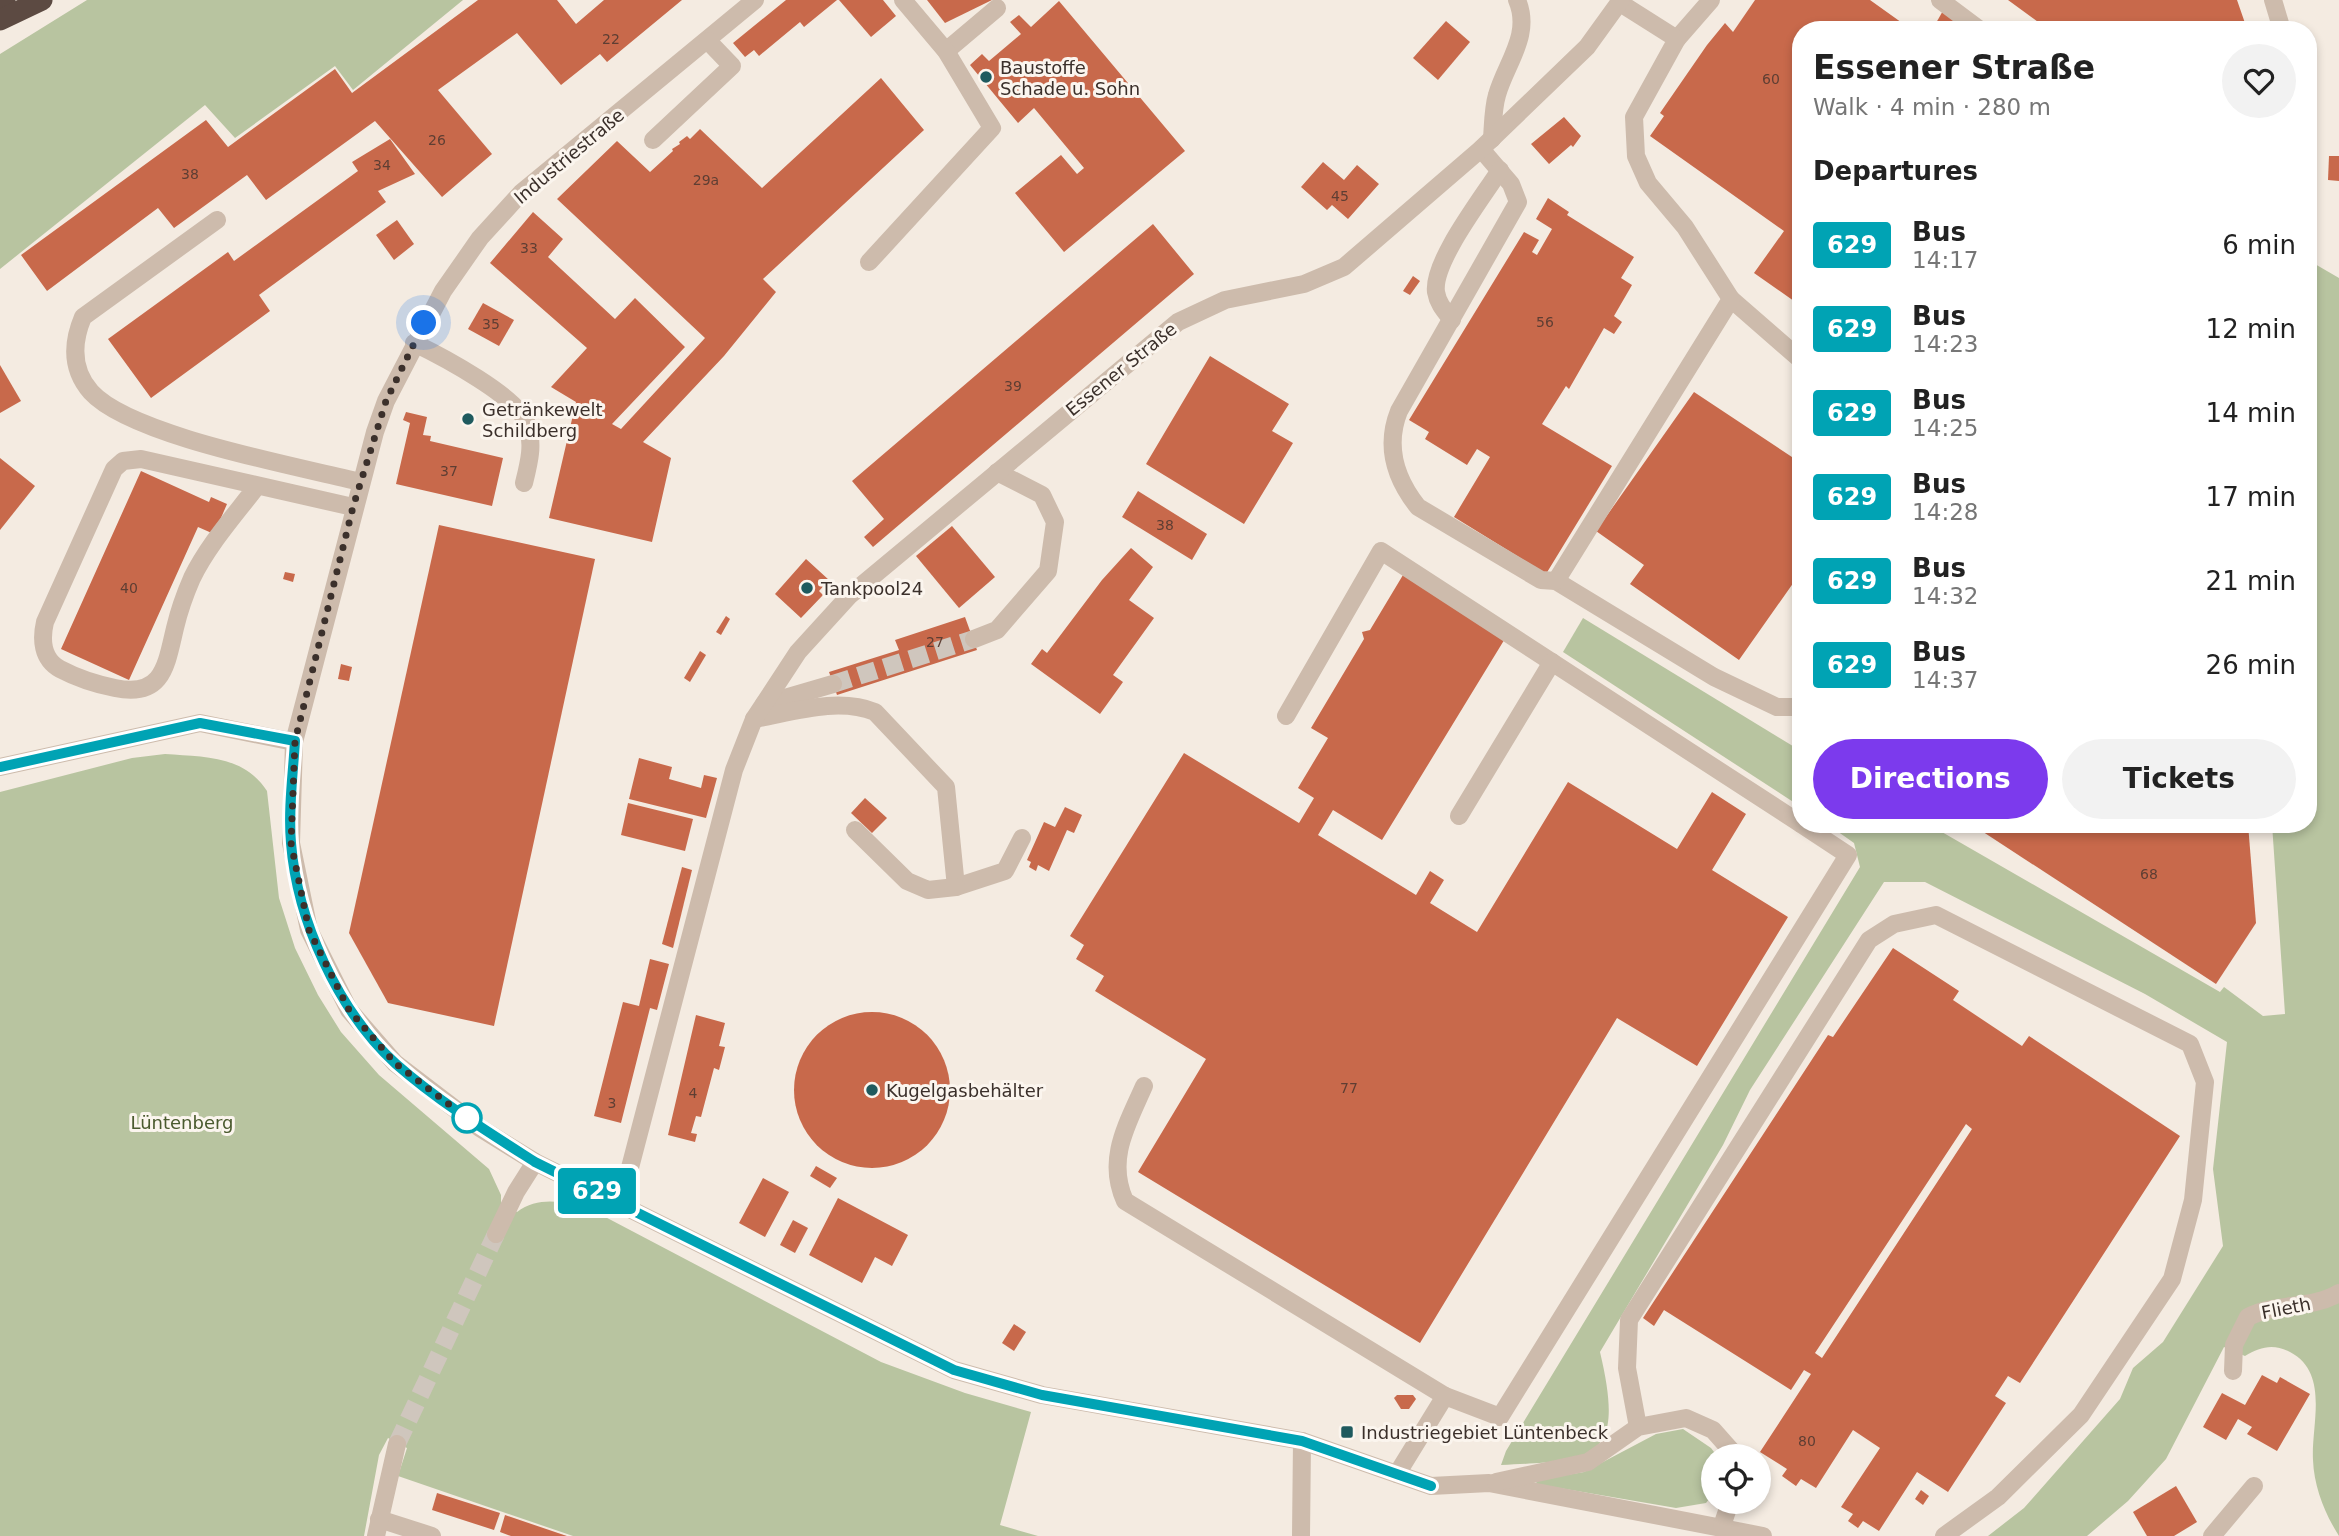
<!DOCTYPE html>
<html lang="en">
<head>
<meta charset="utf-8">
<style>
  body { margin:0; font-family:"DejaVu Sans",sans-serif; background:#f2f2f2; color:#222; height:100vh; display:flex; flex-direction:column; font-size:26px; white-space:nowrap }
  * { box-sizing:border-box; margin:0 }
  p { font-size:23px; color:#767676 }
  .icon { flex:none; width:38px; height:38px; fill:none; stroke:currentColor; stroke-width:2; stroke-linecap:round; stroke-linejoin:round }
  .map { position:relative; flex:1; overflow:hidden }
  .drawer { position:absolute; left:1792px; top:21px; width:525px; height:812px; display:flex; flex-direction:column; background:#fff; border-radius:28px; box-shadow:0 4px 10px #0003 }
  .drawer>* { flex:none }
  .badge { padding:0 14px; border-radius:5px; font-size:24px; line-height:46px }
  .buttons { position:absolute; left:1701px; top:1444px; display:grid; gap:14px }
  .buttons a { display:grid; place-items:center; width:70px; height:70px; border-radius:50%; background:#fff; box-shadow:0 4px 10px #0003; font-size:35px }
  .you { position:absolute; width:35px; height:35px; margin:-18px; border:5px solid #fff; border-radius:50%; background:#1a73e8; box-shadow:0 0 0 10px #1a73e833 }
  .map>.badge { position:absolute; translate:-50% -50%; box-shadow:0 0 0 4px #fff }
  h2 { padding:0 21px; font-size:26px; line-height:63px }
  .round { display:grid; place-items:center; flex:none; width:74px; height:74px; border-radius:37px; background:#f2f2f2 }
  .summary { display:flex; align-items:center; justify-content:space-between; height:119px; padding:0 21px }
  h1 { font-size:33px; font-weight:700; line-height:52px }
  .button { display:flex; gap:14px; margin-top:auto; padding:14px 21px }
  .button a { flex:1; height:80px; border-radius:42px; background:#7c3aed; color:#fff; font-size:28px; font-weight:700; line-height:80px; text-align:center }
  .button a+a { background:#f2f2f2; color:#222 }
  ul { padding:0; list-style:none }
  li { display:flex; align-items:center; gap:21px; height:84px; padding:0 21px }
  li div { flex:1 }
  li b { display:block; font-size:26px }
  li em { font-style:normal }
  li .badge { min-width:77px; font-weight:700; text-align:center }
  .map>svg:first-child { display:block }
  .green { fill:#b8c4a0 }
  .building { fill:#c8694b; fill-rule:evenodd }
  .lines { fill:none; stroke-linecap:round; stroke-linejoin:round }
  .minor-tunnel { stroke:#cfc6bd; stroke-width:18; stroke-dasharray:18 9; stroke-linecap:butt }
  .minor { stroke:#cdbbac; stroke-width:18 }
  .highway { stroke:#5c4a42; stroke-width:21 }
  .line-casing { stroke:#fff; stroke-width:16 }
  .line { stroke:#00a3b4; stroke-width:10 }
  .walk { stroke:#3b302b; stroke-width:7; stroke-dasharray:0 12.6 }
  .poi-dot { fill:#1f5a5e; stroke:#fbf5ee; stroke-width:2.5 }
  .stop-dot { fill:#fff; stroke:#00a3b4; stroke-width:3.5 }
  .labels { text-anchor:middle; dominant-baseline:central; stroke-width:6; stroke-linejoin:round; paint-order:stroke }
  .number-label { font-size:14px; fill:#5e3e33 }
  .poi-label { font-size:18px; fill:#3b302b; stroke:#fbf5ee; text-anchor:start }
  .street-label { font-size:18px; fill:#3b302b; stroke:#fbf5ee }
  .park-label { font-size:18px; fill:#4a5a2e; stroke:#fbf5ee }
</style>
</head>
<body>
<div class="map">
<svg width="2339" height="1536" viewBox="0 0 2339 1536">
  <rect width="100%" height="100%" fill="#f4ebe1"/>
  <g class="green">
    <path d="M87,0H463L353,90L335,66L235,138L205,105L0,269V54Z"/>
    <path d="M2308,260L2339,278V1536C2325,1514 2314,1487 2313,1460C2311,1425 2330,1373 2290,1352C2273,1343 2260,1347 2245,1356L2224,1347L2166,1459L2128,1501L2087,1536H1988L2024,1508L2120,1399L2133,1368L2163,1342L2223,1246L2213,1169L2227,1042L2145,994L1925,882H1884L1750,1090L1723,1145L1600,1352C1625,1458 1598,1461 1501,1465L1506,1451L1860,867L1854,843L1827,824H1928L2220,992L2224,987L2263,1016L2285,1014L2272,824H2308Z"/>
    <path d="M1583,618L1801,751V807L1563,652Z"/>
    <path d="M165,754C203,757 244,755 267,791L279,898L295,948L318,995L341,1032L379,1075L489,1169L501,1195V1204L517,1212C540,1195 567,1202 592,1210L881,1362L965,1393L1031,1412L1000,1525L1038,1536H573L398,1476L407,1448L388,1438L379,1455L364,1536H0V792L132,758Z"/>
    <path d="M1683,1429L1711,1448L1717,1456H1713V1494L1706,1503L1676,1508L1536,1484L1537,1480L1584,1472L1656,1434Z"/>
  </g>
  <g class="building">
    <path d="M478,0H557L576,24L604,0H682L607,62L600,54L561,85L517,33L438,90L492,154L442,197L375,121L266,200L247,175L174,228L158,208L47,291L21,255L206,120L228,147L335,69L352,93Z"/>
    <path d="M786,0H837L804,27L800,22L759,56L754,50L745,57L733,43Z"/>
    <path d="M839,0H883L896,16L871,37Z"/>
    <path d="M927,0H992L945,23Z"/>
    <path d="M1755,0H1870L1912,30H1801V253L1792,264L1801,266V306L1754,273L1784,231L1650,136L1664,116L1660,113L1707,45L1725,23L1733,32Z"/>
    <path d="M2008,0H2237L2246,26L2252,30H2049Z"/>
    <path d="M1059,1L1185,151L1064,252L1015,193L1061,155L1077,174L1084,168L1034,108L1018,123L970,65L982,54L989,61L1021,34L1010,22L1019,15L1031,27Z"/>
    <path d="M1944,9L1974,30H1932Z"/>
    <path d="M1446,21L1470,42L1438,80L1413,58Z"/>
    <path d="M881,78L924,130L763,279L776,292L724,356L643,442L671,458L652,542L549,518L576,402L551,387L587,348L490,263L533,212L563,239L548,257L615,319L635,298L685,347L612,424L621,429L705,338L557,199L617,141L650,172L673,151L672,149L680,144L679,142L687,136L690,139L700,129L762,188Z"/>
    <path d="M1564,117L1581,136L1573,147L1571,145L1549,164L1531,144Z"/>
    <path d="M390,139L415,174L378,191L386,202L259,295L270,311L151,398L108,339L228,252L234,261L358,171L352,162Z"/>
    <path d="M2329,156H2339V181L2328,180Z"/>
    <path d="M1323,162L1344,180L1357,165L1379,184L1348,219L1332,205L1327,210L1301,187Z"/>
    <path d="M1548,198L1569,212L1567,215L1634,257L1621,278L1632,285L1614,316L1622,322L1614,334L1604,328L1569,389L1566,386L1542,424L1612,466L1546,574L1454,517L1490,457L1477,449L1467,465L1425,439L1429,432L1409,420L1524,232L1539,240L1532,252L1537,255L1552,229L1536,219Z"/>
    <path d="M397,220L414,244L394,260L376,235Z"/>
    <path d="M1153,224L1194,274L873,547L864,537L884,519L852,481Z"/>
    <path d="M1413,276L1420,281L1410,295L1403,291Z"/>
    <path d="M483,303L514,320L499,346L468,329Z"/>
    <path d="M1210,356L1289,404L1272,431L1293,443L1244,524L1146,464Z"/>
    <path d="M0,365L21,401L0,413Z"/>
    <path d="M1694,392L1798,461L1801,457V572L1739,660L1630,584L1644,565L1596,531Z"/>
    <path d="M406,412L427,417L423,435L431,436L430,441L503,458L492,506L396,484L410,423L403,420Z"/>
    <path d="M0,458L35,486L0,530Z"/>
    <path d="M141,471L209,502L211,497L227,504L214,534L198,527L129,680L61,649Z"/>
    <path d="M1138,491L1207,534L1192,560L1122,517Z"/>
    <path d="M439,525L595,559L494,1026L388,1003L349,933Z"/>
    <path d="M952,526L995,577L959,608L916,556Z"/>
    <path d="M1131,548L1153,567L1129,600L1154,618L1113,675L1123,682L1100,714L1031,664L1042,649L1047,653L1102,580Z"/>
    <path d="M806,559L829,580L819,591L823,595L801,618L775,594Z"/>
    <path d="M285,572L295,574L293,582L283,579Z"/>
    <path d="M1403,575L1506,637L1382,840L1333,810L1318,835L1416,895L1430,871L1444,880L1430,903L1477,932L1568,782L1677,849L1712,792L1746,814L1712,870L1788,917L1697,1066L1617,1018L1420,1343L1138,1172L1206,1059L1095,991L1104,976L1076,959L1084,945L1070,936L1184,753L1299,823L1314,798L1298,788L1328,738L1311,728L1364,639L1362,632L1370,630Z"/>
    <path d="M726,616L730,619L721,635L716,632Z"/>
    <path d="M965,617L977,650L837,695L829,672L899,650L895,640Z"/>
    <path d="M700,651L706,655L690,682L684,678Z"/>
    <path d="M341,664L352,667L349,681L338,679Z"/>
    <path d="M639,758L672,767L669,779L701,788L704,775L717,778L706,818L629,799Z"/>
    <path d="M865,798L887,818L872,833L851,813Z"/>
    <path d="M628,803L693,819L685,851L621,835Z"/>
    <path d="M1065,807L1082,815L1074,833L1067,830L1049,871L1038,865L1036,871L1029,867L1031,862L1027,860L1044,822L1055,827Z"/>
    <path d="M1971,824H2248L2256,923L2216,984Z"/>
    <path d="M682,867L692,870L673,948L662,944Z"/>
    <path d="M1893,948L1959,991L1953,1000L2022,1046L2029,1036L2180,1136L2020,1383L2008,1376L1995,1396L2006,1403L1948,1492L1917,1472L1879,1531L1863,1521L1858,1528L1848,1521L1853,1514L1841,1507L1880,1448L1853,1430L1816,1488L1801,1479L1796,1486L1782,1476L1787,1469L1760,1452L1811,1374L1804,1370L1791,1390L1664,1310L1654,1326L1643,1318L1828,1035L1833,1037ZM1966,1124L1972,1129L1822,1358L1815,1353Z"/>
    <path d="M650,959L669,964L657,1010L650,1008L621,1123L594,1116L623,1002L639,1006Z"/>
    <circle cx="872" cy="1090" r="78"/>
    <path d="M696,1015L725,1023L719,1046L725,1047L719,1070L714,1068L701,1117L696,1116L691,1133L697,1134L695,1142L668,1135Z"/>
    <path d="M816,1166L837,1178L830,1188L810,1176Z"/>
    <path d="M763,1178L789,1192L765,1237L739,1223Z"/>
    <path d="M838,1198L908,1235L892,1266L875,1257L862,1283L809,1255Z"/>
    <path d="M793,1220L808,1228L795,1253L780,1245Z"/>
    <path d="M1014,1324L1026,1332L1014,1351L1002,1343Z"/>
    <path d="M2262,1375L2277,1383L2280,1377L2310,1394L2277,1451L2247,1434L2252,1427L2238,1419L2226,1440L2203,1427L2222,1393L2245,1405Z"/>
    <path d="M1397,1395H1413L1416,1399L1409,1409H1401L1394,1398Z"/>
    <path d="M2176,1486L2197,1522L2174,1536H2147L2133,1512Z"/>
    <path d="M1921,1490L1929,1496L1923,1505L1915,1499Z"/>
    <path d="M437,1493L500,1513L494,1530L432,1510Z"/>
    <path d="M505,1515L558,1533L567,1536H511L500,1532Z"/>
  </g>
  <g class="lines">
    <g class="minor-tunnel">
      <path d="M833,684L974,639"/>
      <path d="M397,1444L496,1234"/>
    </g>
    <g class="minor">
      <path d="M755,0L521,193L480,238L443,291L386,401L375,432L294,742L291,843L309,930L349,1010L395,1063L480,1128L535,1162L954,1370L1042,1395L1302,1441L1431,1486L1489,1483L1763,1536"/>
      <path d="M1940,0L1980,30"/>
      <path d="M2273,0L2282,30"/>
      <path d="M1677,39L1711,0"/>
      <path d="M946,51L997,8"/>
      <path d="M1492,139C1493,125 1493,108 1497,95C1506,63 1532,35 1517,0"/>
      <path d="M653,140L732,66L708,41"/>
      <path d="M1481,149L1511,184L1518,202L1399,411C1385,446 1395,478 1418,507L1541,580L1556,581L1714,677L1777,707H1801"/>
      <path d="M217,220L83,317C72,343 71,369 91,392C131,436 297,466 360,482"/>
      <path d="M869,262L992,128L946,51L903,0"/>
      <path d="M1731,299L1801,360"/>
      <path d="M1452,320C1445,311 1438,304 1436,292C1432,262 1483,197 1500,170"/>
      <path d="M414,343C441,356 519,397 527,424C534,444 529,463 524,483"/>
      <path d="M257,486C235,515 208,545 192,578C185,594 179,611 175,628C166,666 163,698 115,688C95,684 77,678 60,669C42,659 41,639 45,622L114,469L123,461L141,459L353,507"/>
      <path d="M1556,581L1731,299L1685,227L1648,183L1636,156L1634,117L1677,39L1620,3"/>
      <path d="M974,639L997,630L1048,571L1055,522L1042,495L997,472"/>
      <path d="M764,704L833,684"/>
      <path d="M1286,716L1381,551L1801,824"/>
      <path d="M754,719C793,712 838,697 875,712L946,787L956,887L1005,871L1022,838"/>
      <path d="M0,767L200,723L294,742"/>
      <path d="M1459,816L1552,662"/>
      <path d="M855,830L907,881L928,890L956,887"/>
      <path d="M1144,1086C1127,1125 1106,1159 1125,1201L1445,1396"/>
      <path d="M621,1202L734,770L754,719L798,652L850,595L1178,322L1225,300L1304,284L1344,267L1481,149L1587,47L1621,0"/>
      <path d="M496,1234L516,1192L535,1162"/>
      <path d="M2233,1371L2234,1345L2248,1317C2277,1302 2310,1310 2339,1293"/>
      <path d="M1638,1427L1627,1368L1629,1320L1869,940L1894,924L1936,915L2190,1044L2205,1082L2193,1200L2172,1279L2081,1415L1998,1497L1944,1536"/>
      <path d="M1397,1474L1445,1396L1500,1417L1848,855L1801,824"/>
      <path d="M1496,1482L1588,1462L1638,1427L1686,1418L1713,1430L1736,1456"/>
      <path d="M379,1519L432,1536"/>
      <path d="M1722,1526L1730,1502"/>
      <path d="M376,1536L397,1444"/>
      <path d="M1301,1536L1302,1441"/>
      <path d="M2212,1536L2254,1486"/>
    </g>
    <g class="highway">
      <path d="M0,3L5,0"/>
      <path d="M0,20L42,0"/>
    </g>
  </g>
  <g class="lines">
    <g class="line-casing">
      <path id="line" d="M0,767L200,723L295,741C293,774 288,810 291,843C297,920 338,1011 396,1064C438,1101 488,1132 535,1162L954,1370L1042,1395L1302,1441L1431,1486"/>
    </g>
    <use href="#line" class="line"/>
    <path class="walk" d="M424,323L386,401L353,507L295,741L291,843L309,930L349,1010L395,1063L476,1125L467,1118"/>
  </g>
  <g class="poi-dot">
    <circle cx="986" cy="77" r="7"/>
    <circle cx="468" cy="419" r="7"/>
    <circle cx="807" cy="588" r="7"/>
    <circle cx="872" cy="1090" r="7"/>
    <rect x="1340" y="1425" width="14" height="14" rx="3.5"/>
  </g>
  <circle class="stop-dot" cx="467" cy="1118" r="14"/>
  <g class="labels">
    <g class="number-label">
      <text x="611" y="39">22</text>
      <text x="1771" y="79">60</text>
      <text x="437" y="140">26</text>
      <text x="382" y="165">34</text>
      <text x="190" y="174">38</text>
      <text x="706" y="180">29a</text>
      <text x="1340" y="196">45</text>
      <text x="529" y="248">33</text>
      <text x="1545" y="322">56</text>
      <text x="491" y="324">35</text>
      <text x="1013" y="386">39</text>
      <text x="449" y="471">37</text>
      <text x="1165" y="525">38</text>
      <text x="129" y="588">40</text>
      <text x="935" y="642">27</text>
      <text x="2149" y="874">68</text>
      <text x="1349" y="1088">77</text>
      <text x="693" y="1093">4</text>
      <text x="612" y="1103">3</text>
      <text x="1807" y="1441">80</text>
    </g>
    <g class="poi-label">
      <text x="1000" y="67">Baustoffe<tspan x="1000" dy="21">Schade u. Sohn</tspan></text>
      <text x="482" y="409">Getränkewelt<tspan x="482" dy="21">Schildberg</tspan></text>
      <text x="821" y="588">Tankpool24</text>
      <text x="886" y="1090">Kugelgasbehälter</text>
      <text x="1361" y="1432">Industriegebiet Lüntenbeck</text>
    </g>
    <g class="street-label">
      <text transform="translate(569 156) rotate(-40)">Industriestraße</text>
      <text transform="translate(1121 369) rotate(-39)">Essener Straße</text>
      <text transform="translate(2286 1308) rotate(-11)">Flieth</text>
    </g>
    <g class="park-label">
      <text x="182" y="1122">Lüntenberg</text>
    </g>
  </g>
</svg>
<div class="buttons">
<a><svg class="icon" aria-label="locate" viewBox="0 0 24 24"><circle cx="12" cy="12" r="6"/><path d="M12 2v4M12 18v4M2 12h4M18 12h4"/></svg></a>
</div>
<div class="you" style="left:424px;top:323px"></div>
<b class="badge" style="left:597px;top:1191px;background:#00a3b4;color:#fff">629</b>
<section class="drawer">
<div class="summary"><div><h1>Essener Straße</h1><p>Walk · 4 min · 280 m</p></div><a class="round"><svg class="icon" aria-label="heart" viewBox="0 0 24 24"><path d="M12 20l-8-8c-3-5 5-10 8-4 3-6 11-1 8 4z"/></svg></a></div>
<h2>Departures</h2>
<ul>
<li><span class="badge" style="background:#00a3b4;color:#fff">629</span><div><b>Bus</b><p>14:17</p></div><em>6 min</em></li>
<li><span class="badge" style="background:#00a3b4;color:#fff">629</span><div><b>Bus</b><p>14:23</p></div><em>12 min</em></li>
<li><span class="badge" style="background:#00a3b4;color:#fff">629</span><div><b>Bus</b><p>14:25</p></div><em>14 min</em></li>
<li><span class="badge" style="background:#00a3b4;color:#fff">629</span><div><b>Bus</b><p>14:28</p></div><em>17 min</em></li>
<li><span class="badge" style="background:#00a3b4;color:#fff">629</span><div><b>Bus</b><p>14:32</p></div><em>21 min</em></li>
<li><span class="badge" style="background:#00a3b4;color:#fff">629</span><div><b>Bus</b><p>14:37</p></div><em>26 min</em></li>
</ul>
<div class="button"><a>Directions</a><a>Tickets</a></div>
</section>
</div>
</body>
</html>
